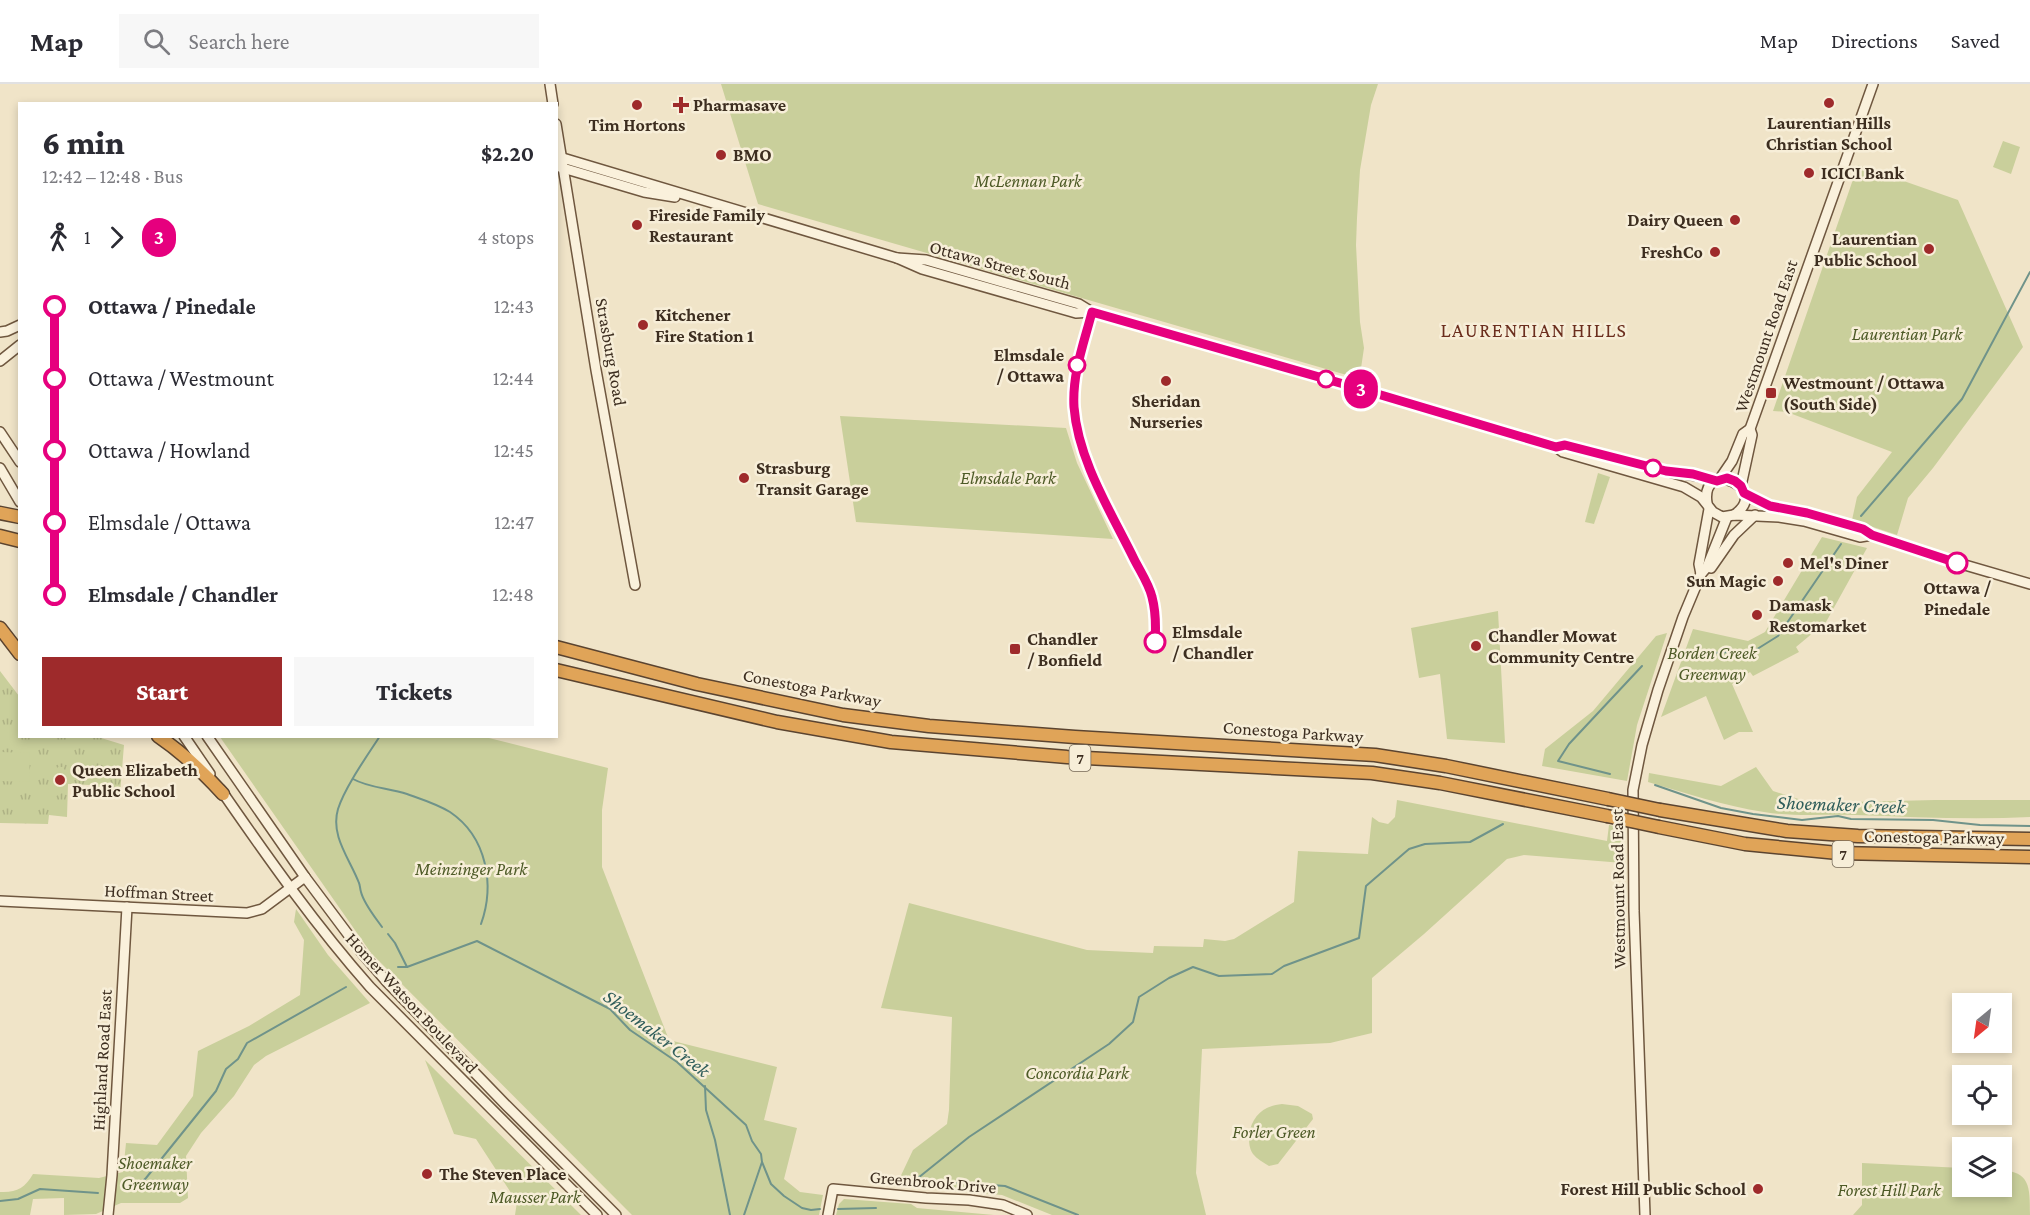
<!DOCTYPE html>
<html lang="en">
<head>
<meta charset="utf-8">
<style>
  body { margin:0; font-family:"Crimson Pro",serif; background:#f7f7f7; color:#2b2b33; height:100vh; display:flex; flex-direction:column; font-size:22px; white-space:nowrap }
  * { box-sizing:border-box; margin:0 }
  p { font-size:20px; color:#7c7c81 }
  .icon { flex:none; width:33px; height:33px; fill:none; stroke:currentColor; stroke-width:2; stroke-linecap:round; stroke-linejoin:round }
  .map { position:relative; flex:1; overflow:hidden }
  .details { position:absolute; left:18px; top:18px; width:540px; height:636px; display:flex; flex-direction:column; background:#fff; border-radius:0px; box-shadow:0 3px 9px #0003 }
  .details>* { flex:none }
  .badge { padding:0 12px; border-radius:20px; font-size:21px; line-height:39px }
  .needle { width:39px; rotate:209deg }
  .controls { position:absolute; left:1952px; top:909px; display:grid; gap:12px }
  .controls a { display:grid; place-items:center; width:60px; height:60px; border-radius:0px; background:#fff; box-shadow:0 3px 9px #0003; font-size:30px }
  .map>.badge { position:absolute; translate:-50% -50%; box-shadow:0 0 0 3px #fff }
  .legs { display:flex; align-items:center; gap:9px; height:66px; padding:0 24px; font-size:20px }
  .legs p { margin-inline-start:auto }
  .overview { display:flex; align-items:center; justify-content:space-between; height:102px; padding:0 24px }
  h1 { font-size:33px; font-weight:800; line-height:45px }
  .button { display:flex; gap:12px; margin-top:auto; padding:12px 24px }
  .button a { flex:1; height:69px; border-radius:0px; background:#9e2a2b; color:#fff; font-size:24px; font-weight:800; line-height:69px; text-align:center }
  .button a+a { background:#f7f7f7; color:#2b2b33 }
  ul { padding:0 24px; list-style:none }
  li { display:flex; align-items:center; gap:21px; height:72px; font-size:22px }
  li i { display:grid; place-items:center; width:9px; height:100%; margin:0 8px; background:currentColor }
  li i::after { content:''; width:15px; height:15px; margin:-8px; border:4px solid; border-radius:50%; background:#fff }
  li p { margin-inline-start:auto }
  li:first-child i { background:linear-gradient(#0000 50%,currentColor 0) }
  li:last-child i { background:linear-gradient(currentColor 50%,#0000 0) }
  header { display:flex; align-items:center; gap:36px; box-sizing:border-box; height:84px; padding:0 30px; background:#fff; border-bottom:2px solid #e1e1e2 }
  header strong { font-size:28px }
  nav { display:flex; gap:33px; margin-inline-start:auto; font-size:21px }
  .search { width:420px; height:54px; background:#f7f7f7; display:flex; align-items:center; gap:15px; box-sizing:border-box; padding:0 21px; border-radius:0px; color:#7c7c81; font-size:22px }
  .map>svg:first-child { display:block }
  .grass { fill:url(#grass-tufts) }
  .green { fill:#c9cf9b }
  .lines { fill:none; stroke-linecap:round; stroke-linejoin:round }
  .stream { stroke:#6f938a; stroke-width:2 }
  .secondary-casing { stroke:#6f573f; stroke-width:12 }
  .highway-casing { stroke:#5b4430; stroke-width:15 }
  .secondary { stroke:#faf1dc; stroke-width:9 }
  .highway { stroke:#e0a458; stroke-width:12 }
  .highway-bridge-casing { stroke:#5b4430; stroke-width:15; stroke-linecap:butt }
  .highway-bridge { stroke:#e0a458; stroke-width:12 }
  .line-1-casing { stroke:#fff; stroke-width:14 }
  .line-1 { stroke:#e6007e; stroke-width:9 }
  .poi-dot { fill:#9e2a2b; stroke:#f7eed8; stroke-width:2 }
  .stop-1-dot { fill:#fff; stroke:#e6007e; stroke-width:3 }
  .labels { text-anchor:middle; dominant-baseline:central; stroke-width:5; stroke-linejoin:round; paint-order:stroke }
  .shield { fill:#f7eed8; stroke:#756857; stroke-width:1.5 }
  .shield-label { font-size:16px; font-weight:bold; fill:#3d2e20 }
  .poi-label { font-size:18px; font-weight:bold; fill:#3d2e20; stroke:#f7eed8; text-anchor:start }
  .park-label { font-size:18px; font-style:italic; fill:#4d5a26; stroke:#f7eed8 }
  .street-label { font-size:18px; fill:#3d2e20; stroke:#f7eed8 }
  .stop-label { font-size:18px; font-weight:bold; fill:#3d2e20; stroke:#f7eed8; text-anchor:end }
  .neighbourhood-label { font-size:20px; letter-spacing:1.5px; fill:#6b2e1e; stroke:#f7eed8 }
  .water-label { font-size:20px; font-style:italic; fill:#2f5d5a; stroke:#f7eed8 }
</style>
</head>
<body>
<header>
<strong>Map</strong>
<div class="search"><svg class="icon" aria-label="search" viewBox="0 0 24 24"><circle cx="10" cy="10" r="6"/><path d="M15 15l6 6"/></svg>Search here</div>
<nav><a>Map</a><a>Directions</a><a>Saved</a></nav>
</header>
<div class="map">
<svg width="2030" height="1131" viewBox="0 0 2030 1131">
  <defs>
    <pattern id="grass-tufts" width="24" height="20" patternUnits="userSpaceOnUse" patternTransform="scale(1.5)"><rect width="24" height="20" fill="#c9cf9b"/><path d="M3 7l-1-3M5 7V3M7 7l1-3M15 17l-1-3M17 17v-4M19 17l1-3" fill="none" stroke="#aeb285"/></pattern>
  </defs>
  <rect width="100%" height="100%" fill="#f0e4c8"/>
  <path class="grass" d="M0,587L19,612L20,652L98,653L124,661L120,710L91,707L90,701L68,700L67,733L49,731L48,740L0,739Z"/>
  <g class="green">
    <path d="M721,0H1378L1371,21L1360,86L1357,134L1356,161L1360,238L1364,264L1360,291L1357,294L758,120Z"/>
    <path d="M2003,57L2020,63L2011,90L1993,83Z"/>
    <path d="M1858,81L1958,116L2023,263L1933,384L1908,414L1897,451L1852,436L1857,413L1892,368L1787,328L1773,327Z"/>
    <path d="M840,332L1066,344L1077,379L1113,455L856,438Z"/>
    <path d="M1598,389L1610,393L1594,440L1585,438Z"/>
    <path d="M1822,453L1867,464L1826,538L1796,563L1799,568L1753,592L1750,588L1732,600L1753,648H1739L1724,656L1706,612L1661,633L1693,545L1748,557L1765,548Z"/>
    <path d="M1498,527L1505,659L1447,655L1440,590L1419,594L1411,544Z"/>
    <path d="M1667,549L1637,641L1627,697L1542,682L1545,665L1593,627L1656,552Z"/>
    <path d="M0,643L14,652L1,668L30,669L29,698L0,697Z"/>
    <path d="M220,653H485L608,684L602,726V783L669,956L777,983L764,1036L797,1044L784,1095L800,1108L823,1111L819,1131H632L371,869Z"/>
    <path d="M58,683H63L65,688L61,710L54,713L49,711L48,704C49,701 56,685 58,683Z"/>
    <path d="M1756,683L1773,707L1811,719L1935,716H2030V733C1972,736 1914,733 1855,731C1824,730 1794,733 1764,728C1724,722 1686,709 1648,698L1649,689L1721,702Z"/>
    <path d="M1397,716L1607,757L1609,741L1624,744L1623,779L1524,771L1507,775L1424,850L1372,894V949L1330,959L1202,965L1196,1089L1206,1131H1052L1002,1111L896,1102L913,1066L947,1040L949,1026L952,933L881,924L909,819L1087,866L1153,869L1154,862L1203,863L1204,855L1225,857L1234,855L1294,818L1298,767L1368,770L1372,733L1379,738L1388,740L1395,733Z"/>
    <path d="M296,825L328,871L370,919L266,972L254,981L234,1012L201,1049L186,1072L188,1114L180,1119H121L96,1130L64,1131V1114L33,1115L30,1131H0V1108C16,1109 25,1104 33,1090L99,1094L123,1088L126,1059L157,1061L193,1012L198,967L249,942L300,911L304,856L294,838Z"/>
    <path d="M425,976L581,1131H515L517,1118L476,1055L454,1050Z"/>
    <path d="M1282,1020L1298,1022L1312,1030L1313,1035L1278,1080L1269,1082C1263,1078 1257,1075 1253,1070C1249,1064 1249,1058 1249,1051C1252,1032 1263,1022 1282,1020Z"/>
    <path d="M1862,1079L1962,1084V1102H2001V1086C2030,1088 2030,1102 2030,1131H1853L1862,1121Z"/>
    <path d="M844,1115L911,1120L917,1124L994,1131H836L839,1120Z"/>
  </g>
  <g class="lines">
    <g class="stream">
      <path d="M1861,432L1962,315L2030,188"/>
      <path d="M1690,570L1754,567L1778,552L1841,460"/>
      <path d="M380,652C367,672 345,703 338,725C330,752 350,775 359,799C360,801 360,805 361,808C364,820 375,833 382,843"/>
      <path d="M1610,690L1558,677L1569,660L1642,582"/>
      <path d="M353,695C369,704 389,704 407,710C421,715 437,720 450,728C487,753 495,801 481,840"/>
      <path d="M1655,701L1721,724L1753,730L1802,736L1838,732L1851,735L1933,736L1980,741L2030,742"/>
      <path d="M388,850L395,859L407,883"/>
      <path d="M398,883H407L477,857L610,925L630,946L677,978L746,1041L752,1057L761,1070L762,1078L771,1100L784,1112L802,1124L811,1126L820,1125"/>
      <path d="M705,1002L706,1026L715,1056L730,1131"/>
      <path d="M916,1097L921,1096L1005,1102L1078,1131"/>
      <path d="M913,1098L969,1053L1109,960L1133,938L1139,913L1169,894L1193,883L1219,892L1272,890L1284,882L1359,854L1366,802L1409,765L1425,760L1470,758L1503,740"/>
      <path d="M123,1106L135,1105L146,1094L216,1007L226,985L238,975L247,959L346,903"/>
      <path d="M0,1117L18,1115L40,1105L98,1109"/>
      <path d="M838,1125L876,1124"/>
      <path d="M744,1131L762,1078"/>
    </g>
    <g class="secondary-casing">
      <g id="secondary">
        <path d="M550,0L553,20"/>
        <path d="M556,40L596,286L635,501"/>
        <path d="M556,72L897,174L922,185L1076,229L1092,228"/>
        <path d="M556,82L644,108L675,113"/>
        <path d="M897,174L926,176L1079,220L1092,228L1354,303L1556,363L1563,368L1684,403L1701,413L1713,428L1722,433L1734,431L1779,433L1804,437L1860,453L1872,451"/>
        <path d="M0,248L7,247L20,241"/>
        <path d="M0,277L20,261"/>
        <path d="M0,348L20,378"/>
        <path d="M1556,363L1565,361C1598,370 1632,381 1666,387C1683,390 1700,391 1717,397"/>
        <path d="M0,384L20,418"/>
        <path d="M1719,396L1732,377L1743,350L1750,345"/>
        <path d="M1741,402L1752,351L1750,345L1873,0"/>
        <path d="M1744,409L1770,422L1807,429L1863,445L1872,451L1934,472L2030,500"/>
        <path d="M1707,419C1700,373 1773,404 1734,431"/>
        <path d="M1711,484L1734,451L1755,431"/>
        <path d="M1701,490L1699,480L1709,425"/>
        <path d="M184,652L210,690"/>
        <path d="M207,652L305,793L362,869L387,898L507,1022L616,1131"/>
        <path d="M221,706C268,774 316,842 370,903L597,1131"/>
        <path d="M0,817L247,829L262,825L305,793"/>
        <path d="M108,1131L112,1091L127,823"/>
        <path d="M828,1131L833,1105L926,1114L969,1116L1003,1121L1027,1131"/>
        <path d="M1645,1131L1634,827L1633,706L1642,661L1658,606L1683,533L1701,490L1707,483L1727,433"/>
      </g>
    </g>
    <g class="highway-casing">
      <g id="highway">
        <path d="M0,429L20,433"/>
        <path d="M0,452L20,457"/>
        <path d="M0,544L20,570"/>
        <path d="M556,563L697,600L843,631L929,642L1075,653L1375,671L1446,682L1608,715"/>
        <path d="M556,586L777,638L891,658L1067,673L1372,689L1440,699L1607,732"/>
        <path d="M158,652C183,669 203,688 223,710"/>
        <path d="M1660,726L1787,747L1858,752L2030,755"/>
        <path d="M1659,743L1745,760L1838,769L2030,773"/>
      </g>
    </g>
    <use href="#secondary" class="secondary"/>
    <use href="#highway" class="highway"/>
    <g class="highway-bridge-casing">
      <g id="highway-bridge">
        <path d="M1608,715L1660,726"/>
        <path d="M1607,732L1659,743"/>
      </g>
    </g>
    <use href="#highway-bridge" class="highway-bridge"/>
  </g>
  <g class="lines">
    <g class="line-1-casing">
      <path id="line-1" d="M1155,558C1156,543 1156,528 1152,513C1149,500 1140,487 1134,475C1111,428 1078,376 1074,323C1072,290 1084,259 1092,228L1354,303L1556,363L1565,361L1666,387L1693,390L1717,397L1727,394L1735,397L1741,402L1744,409L1770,422L1807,429L1863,445L1872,451L1957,479"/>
    </g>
    <use href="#line-1" class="line-1"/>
  </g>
  <g class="poi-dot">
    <circle cx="1829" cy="19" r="6"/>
    <circle cx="637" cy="21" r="6"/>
    <path d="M678 12h6v6h6v6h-6v6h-6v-6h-6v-6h6z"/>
    <circle cx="721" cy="71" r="6"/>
    <circle cx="1809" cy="89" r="6"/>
    <circle cx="1735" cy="136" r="6"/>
    <circle cx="637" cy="141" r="6"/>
    <circle cx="1929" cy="165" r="6"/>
    <circle cx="1715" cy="168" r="6"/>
    <circle cx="643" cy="241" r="6"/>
    <circle cx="1166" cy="297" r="6"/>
    <rect x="1765" y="303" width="12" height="12" rx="3"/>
    <circle cx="744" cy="394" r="6"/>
    <circle cx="1788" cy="479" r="6"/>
    <circle cx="1778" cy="497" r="6"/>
    <circle cx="1757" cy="531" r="6"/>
    <circle cx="1476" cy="562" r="6"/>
    <rect x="1009" y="559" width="12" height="12" rx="3"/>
    <circle cx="60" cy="696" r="6"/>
    <circle cx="427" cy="1090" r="6"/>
    <circle cx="1758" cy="1105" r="6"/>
  </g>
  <g class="stop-1-dot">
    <circle cx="1077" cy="281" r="8"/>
    <circle cx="1326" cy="295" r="8"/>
    <circle cx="1653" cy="384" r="8"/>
    <circle cx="1957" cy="479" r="10"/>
    <circle cx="1155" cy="558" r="10"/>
  </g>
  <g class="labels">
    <g class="shield">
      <rect x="1069.5" y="661" width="21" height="26" rx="4.5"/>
      <rect x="1832.5" y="757" width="21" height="26" rx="4.5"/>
    </g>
    <g class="shield-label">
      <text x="1080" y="674">7</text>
      <text x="1843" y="770">7</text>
    </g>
    <g class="poi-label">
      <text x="693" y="21">Pharmasave</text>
      <text x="1829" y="39" text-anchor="middle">Laurentian Hills<tspan x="1829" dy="21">Christian School</tspan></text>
      <text x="637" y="41" text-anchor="middle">Tim Hortons</text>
      <text x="733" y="71">BMO</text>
      <text x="1821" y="89">ICICI Bank</text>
      <text x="649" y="131">Fireside Family<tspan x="649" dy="21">Restaurant</tspan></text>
      <text x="1723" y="136" text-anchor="end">Dairy Queen</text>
      <text x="1917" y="155" text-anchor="end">Laurentian<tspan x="1917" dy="21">Public School</tspan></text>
      <text x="1703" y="168" text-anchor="end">FreshCo</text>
      <text x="655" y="231">Kitchener<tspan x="655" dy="21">Fire Station 1</tspan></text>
      <text x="1783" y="299">Westmount / Ottawa<tspan x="1783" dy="21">(South Side)</tspan></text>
      <text x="1166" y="317" text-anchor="middle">Sheridan<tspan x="1166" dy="21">Nurseries</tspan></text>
      <text x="756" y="384">Strasburg<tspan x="756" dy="21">Transit Garage</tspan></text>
      <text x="1800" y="479">Mel's Diner</text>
      <text x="1766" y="497" text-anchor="end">Sun Magic</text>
      <text x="1769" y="521">Damask<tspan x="1769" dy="21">Restomarket</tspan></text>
      <text x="1488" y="552">Chandler Mowat<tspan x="1488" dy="21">Community Centre</tspan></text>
      <text x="1027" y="555">Chandler<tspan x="1027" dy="21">/ Bonfield</tspan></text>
      <text x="72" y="686">Queen Elizabeth<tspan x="72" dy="21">Public School</tspan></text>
      <text x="439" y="1090">The Steven Place</text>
      <text x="1746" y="1105" text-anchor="end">Forest Hill Public School</text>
    </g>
    <g class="park-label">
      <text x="1028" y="97">McLennan Park</text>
      <text x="1907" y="250">Laurentian Park</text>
      <text x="1008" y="394">Elmsdale Park</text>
      <text x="1712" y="569">Borden Creek<tspan x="1712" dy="21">Greenway</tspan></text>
      <text x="471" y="785">Meinzinger Park</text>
      <text x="1077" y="989">Concordia Park</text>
      <text x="1274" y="1048">Forler Green</text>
      <text x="155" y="1079">Shoemaker<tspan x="155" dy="21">Greenway</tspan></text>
      <text x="1889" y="1106">Forest Hill Park</text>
      <text x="535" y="1113">Mausser Park</text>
    </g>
    <g class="street-label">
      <text transform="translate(1000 181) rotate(15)">Ottawa Street South</text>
      <text transform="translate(1766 252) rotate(-71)">Westmount Road East</text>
      <text transform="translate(611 268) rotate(80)">Strasburg Road</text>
      <text transform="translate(812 604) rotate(11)">Conestoga Parkway</text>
      <text transform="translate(1293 648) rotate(4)">Conestoga Parkway</text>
      <text transform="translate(1934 753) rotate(1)">Conestoga Parkway</text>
      <text transform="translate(1618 805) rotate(-91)">Westmount Road East</text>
      <text transform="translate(159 809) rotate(3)">Hoffman Street</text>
      <text transform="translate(412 919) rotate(47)">Homer Watson Boulevard</text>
      <text transform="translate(102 976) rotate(-87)">Highland Road East</text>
      <text transform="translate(933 1098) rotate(5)">Greenbrook Drive</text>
    </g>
    <g class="stop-label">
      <text x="1064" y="271">Elmsdale<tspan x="1064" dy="21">/ Ottawa</tspan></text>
      <text x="1957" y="504" text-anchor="middle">Ottawa /<tspan x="1957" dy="21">Pinedale</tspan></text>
      <text x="1172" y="548" text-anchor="start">Elmsdale<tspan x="1172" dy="21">/ Chandler</tspan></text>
    </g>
    <g class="neighbourhood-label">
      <text x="1534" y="246">LAURENTIAN HILLS</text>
    </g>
    <g class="water-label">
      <text transform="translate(1841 720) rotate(2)">Shoemaker Creek</text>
      <text transform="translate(657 949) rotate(38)">Shoemaker Creek</text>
    </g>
  </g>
</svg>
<div class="controls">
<a><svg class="needle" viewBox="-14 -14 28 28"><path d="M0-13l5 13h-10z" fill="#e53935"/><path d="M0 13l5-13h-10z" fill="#7c7c81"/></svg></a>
<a><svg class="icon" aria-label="locate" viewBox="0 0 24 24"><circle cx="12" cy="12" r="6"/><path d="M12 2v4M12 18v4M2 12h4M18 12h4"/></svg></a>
<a><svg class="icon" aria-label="layers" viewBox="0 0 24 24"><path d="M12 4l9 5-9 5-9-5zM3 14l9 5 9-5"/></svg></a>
</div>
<b class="badge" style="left:1361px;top:305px;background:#e6007e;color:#fff">3</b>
<section class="details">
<div class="overview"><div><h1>6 min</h1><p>12:42 – 12:48 · Bus</p></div><b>$2.20</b></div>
<div class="legs"><svg class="icon" aria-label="walk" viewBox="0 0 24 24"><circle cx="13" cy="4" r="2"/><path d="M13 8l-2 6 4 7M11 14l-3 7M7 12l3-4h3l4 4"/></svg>1<svg class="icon" aria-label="forward" viewBox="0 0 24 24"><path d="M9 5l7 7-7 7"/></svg><b class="badge" style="background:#e6007e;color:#fff">3</b><p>4 stops</p></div>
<ul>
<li><i style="color:#e6007e"></i><b>Ottawa / Pinedale</b><p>12:43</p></li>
<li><i style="color:#e6007e"></i><span>Ottawa / Westmount</span><p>12:44</p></li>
<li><i style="color:#e6007e"></i><span>Ottawa / Howland</span><p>12:45</p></li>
<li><i style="color:#e6007e"></i><span>Elmsdale / Ottawa</span><p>12:47</p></li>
<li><i style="color:#e6007e"></i><b>Elmsdale / Chandler</b><p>12:48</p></li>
</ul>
<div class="button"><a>Start</a><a>Tickets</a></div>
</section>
</div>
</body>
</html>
